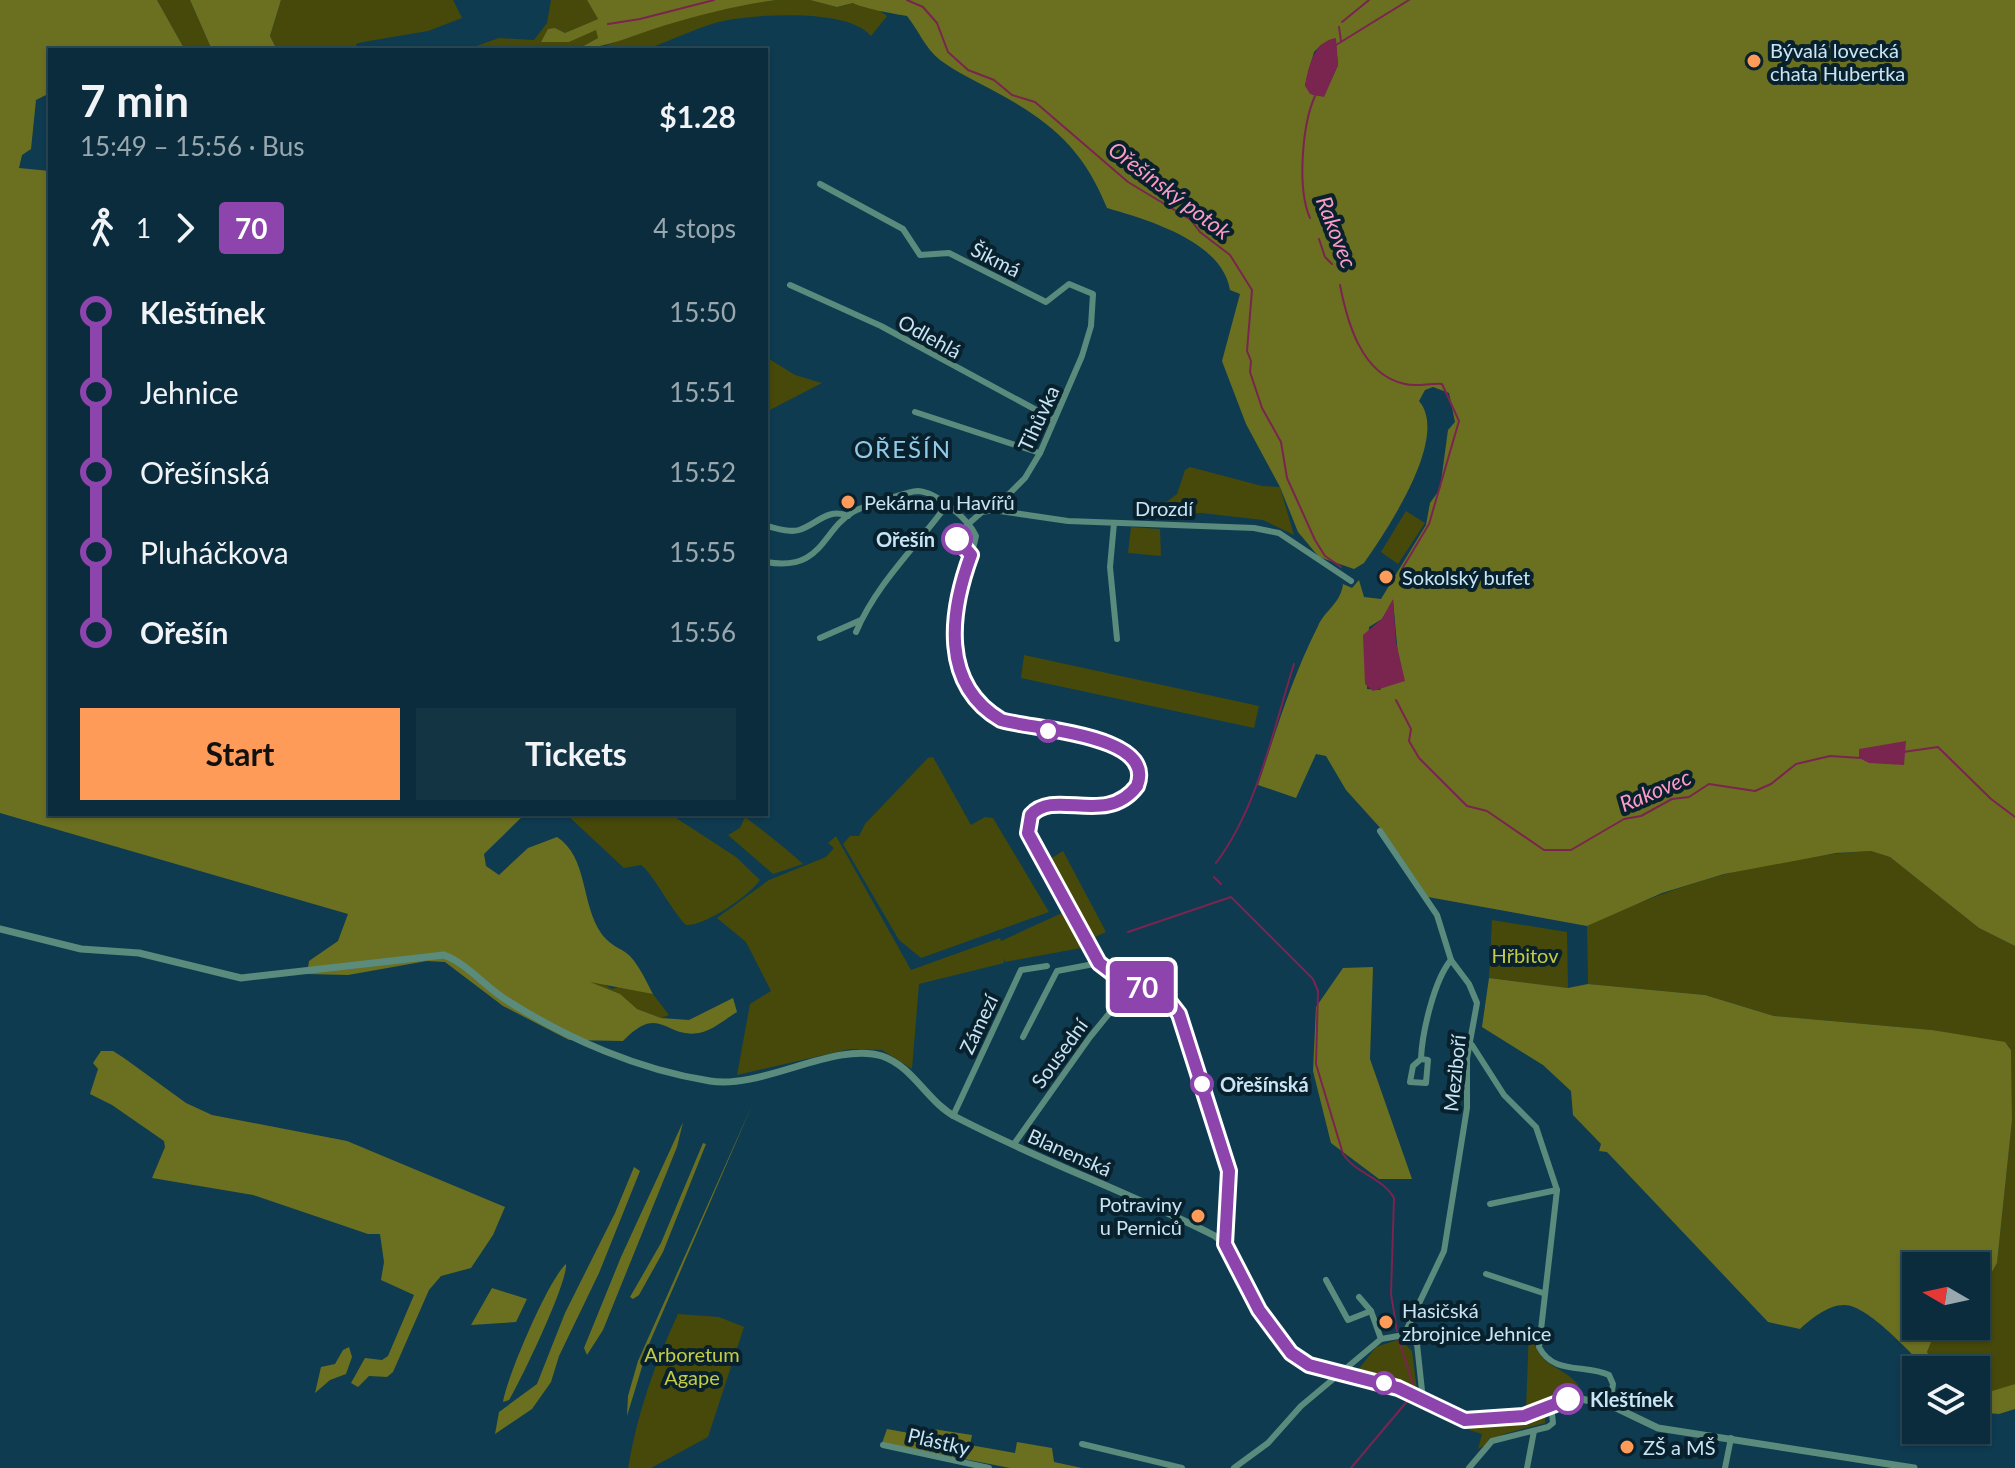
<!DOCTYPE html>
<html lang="en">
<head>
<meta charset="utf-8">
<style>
  body { margin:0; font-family:Lato,sans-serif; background:#133443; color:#f1f3f6; height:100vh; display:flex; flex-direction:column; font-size:30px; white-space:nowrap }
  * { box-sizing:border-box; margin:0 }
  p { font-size:26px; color:#99a7af }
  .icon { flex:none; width:44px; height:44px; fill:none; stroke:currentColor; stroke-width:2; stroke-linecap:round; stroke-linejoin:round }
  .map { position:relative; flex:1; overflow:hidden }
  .drawer { position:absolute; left:48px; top:48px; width:720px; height:768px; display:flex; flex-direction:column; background:#0a2c3c; border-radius:0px; box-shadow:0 2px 6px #0004,0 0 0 2px #2a4856 }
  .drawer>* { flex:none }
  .badge { padding:0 16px; border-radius:6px; font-size:28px; line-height:52px }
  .needle { width:52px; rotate:279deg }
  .buttons { position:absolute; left:1902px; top:1252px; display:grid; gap:16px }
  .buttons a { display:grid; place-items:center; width:88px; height:88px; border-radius:0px; background:#0a2c3c; box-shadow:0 2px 6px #0004,0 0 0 2px #2a4856; font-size:40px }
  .map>.badge { position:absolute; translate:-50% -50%; box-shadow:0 0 0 4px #fff }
  .legs { display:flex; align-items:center; gap:12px; height:88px; padding:0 32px; font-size:26px }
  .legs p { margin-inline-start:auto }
  .overview { display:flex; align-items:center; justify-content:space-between; height:136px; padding:0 32px }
  h1 { font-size:44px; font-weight:700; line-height:60px }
  .cta { display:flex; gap:16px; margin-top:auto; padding:16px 32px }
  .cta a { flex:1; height:92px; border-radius:0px; background:#fe9b59; color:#111; font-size:32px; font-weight:700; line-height:92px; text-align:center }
  .cta a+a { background:#133443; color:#f1f3f6 }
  ul { padding:0 32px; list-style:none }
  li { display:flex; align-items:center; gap:28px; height:80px; font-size:30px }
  li i { display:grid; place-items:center; width:12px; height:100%; margin:0 10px; background:currentColor }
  li i::after { content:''; width:20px; height:20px; margin:-10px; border:6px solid; border-radius:50%; background:#0a2c3c }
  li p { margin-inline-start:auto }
  li:first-child i { background:linear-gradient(#0000 50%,currentColor 0) }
  li:last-child i { background:linear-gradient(currentColor 50%,#0000 0) }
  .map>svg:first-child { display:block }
  .green { fill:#46490a }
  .forest { fill:#6b7020; fill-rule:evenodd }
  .water { fill:#7a2450 }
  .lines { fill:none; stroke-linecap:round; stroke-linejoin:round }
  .stream { stroke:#7a2450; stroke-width:2 }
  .minor { stroke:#5b8b7c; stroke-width:6 }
  .tertiary { stroke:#5b8b7c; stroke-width:7 }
  .line-1-casing { stroke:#fff; stroke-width:18 }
  .line-1 { stroke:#8e44ad; stroke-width:12 }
  .poi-dot { fill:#fe9b59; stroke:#09212d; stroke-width:3 }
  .stop-1-dot { fill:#fff; stroke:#8e44ad; stroke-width:4 }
  .labels { text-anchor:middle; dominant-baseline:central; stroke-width:8; stroke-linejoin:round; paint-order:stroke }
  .poi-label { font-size:20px; fill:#c9e5f5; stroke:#09212d; text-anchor:start }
  .street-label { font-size:20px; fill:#c9e5f5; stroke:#09212d }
  .stop-label { font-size:20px; font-weight:bold; fill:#c9e5f5; stroke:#09212d; text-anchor:start }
  .park-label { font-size:20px; fill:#c4cc43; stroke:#09212d }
  .water-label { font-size:22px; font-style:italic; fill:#fc9bc6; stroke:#09212d }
  .quarter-label { font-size:24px; letter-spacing:2px; fill:#90cae9; stroke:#09212d }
</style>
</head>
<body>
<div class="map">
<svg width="2015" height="1468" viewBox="0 0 2015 1468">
  <rect width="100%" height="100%" fill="#0e3b50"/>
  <g class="green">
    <path d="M157,0H190L212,50H185Z"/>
    <path d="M281,0H453L462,18L428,31L363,42L356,44L358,50H277L270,36Z"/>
    <path d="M551,0H587L598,19L565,33L555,28L541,42H569L594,29L599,33L598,38L576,50H465L499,38L534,40L547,23Z"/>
    <path d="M776,0H810L838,7L853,3L874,7L887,16L871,36C849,8 757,14 723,21C701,26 669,41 648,49C635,54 613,50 598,50C651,23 718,7 776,0Z"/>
    <path d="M766,357L795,375L822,383L766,412Z"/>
    <path d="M1190,467L1262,486L1280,487L1294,535L1263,520L1201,513L1159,516L1157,509L1177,494L1185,470Z"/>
    <path d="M1406,511L1425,523L1398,564L1381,552Z"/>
    <path d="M1131,527L1160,529L1161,556L1128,553Z"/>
    <path d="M1024,655L1259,706L1254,728L1021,678Z"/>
    <path d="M933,757L971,825L985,817L993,818L1049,912L921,958L899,940L843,844L850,836H859L865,824L928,758Z"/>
    <path d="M566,814H670L736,857L760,880C749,896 705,926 686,925C671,910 652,872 641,865L624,868Z"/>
    <path d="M745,817C765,832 784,847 802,863L803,864L773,874L728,835L740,828Z"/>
    <path d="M836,836L911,970L1000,938L1001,941L1062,913L1081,948L1005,962L1004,958V963L919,984L912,1069L882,1050L850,1049L737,1075L750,1004L771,991L746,942L717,918L769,880L826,857L834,848L828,843Z"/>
    <path d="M1063,851L1106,932L1093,938L1050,859Z"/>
    <path d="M1871,851L1890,857L1979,928L2015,946V1384L1980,1397L1976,1396V1370H1937L1927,1352L1930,1342L1949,1326H1976V1300L1997,1263L2012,1120L2011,1050L2008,1045L1932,1030L1774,1016L1705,995L1588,984L1587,926C1675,883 1772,856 1871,851Z"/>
    <path d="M1492,920L1567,932L1568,988L1489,978Z"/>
    <path d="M587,981L601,982L612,989L622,986L653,994L669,1015L661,1018L637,1009Z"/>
    <path d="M678,1314L719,1317L744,1327L708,1437L651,1468H628C637,1414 655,1363 678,1314Z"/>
    <path d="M1529,1331L1534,1332C1533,1367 1563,1364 1579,1386L1563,1389L1526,1409Z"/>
    <path d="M1400,1339L1412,1351L1417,1390L1358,1370L1376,1347Z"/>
    <path d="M1545,1417V1423L1504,1434L1478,1449L1482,1434L1469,1430L1471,1426Z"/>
  </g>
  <g class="forest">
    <path d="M0,0H157L185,50H50V93L36,100L31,149L22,155L19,168L50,171V814H525L484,854L486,866L499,875L528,848L557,837C588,857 581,904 601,933C608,943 615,946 625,952C637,960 646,981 653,994L590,982L620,994L637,1009L661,1018L689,1020L733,998L737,1012C727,1018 714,1029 703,1032C665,1042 662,1001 623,1041L569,1040L503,1006L445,962L427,961L348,975L307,974L309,961L338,941L348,914L0,813Z"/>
    <path d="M190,0H281L270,36L277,50H212Z"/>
    <path d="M587,0H776C739,5 702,14 666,25C627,37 604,50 563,50H576L598,38L596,30L569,42H541L548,29L555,28L565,33L598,19Z"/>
    <path d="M810,0H2015V946L1979,928L1890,857L1871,851L1836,853L1724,874L1662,893L1587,926L1428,897L1383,831L1346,790L1326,756L1316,754L1296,798L1258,785C1276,731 1292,677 1318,626C1325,610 1341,603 1343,584L1352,588L1359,580L1364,597L1381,599L1426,525L1430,503L1440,489L1448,430L1455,422L1449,393L1433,387L1425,390L1419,401C1450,437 1387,530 1364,563L1354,569L1319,557L1298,532L1280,487L1246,424L1225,369L1222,361L1240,294L1230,290C1222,241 1148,220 1107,208C1083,148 1050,121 994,91C976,81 956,72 940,60C925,48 919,31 907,16C894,14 862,8 853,3L837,7ZM1322,44H1336L1338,65L1324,96L1313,95L1305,85L1314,52ZM1393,600L1398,655L1380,690L1367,689L1369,627L1382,619Z"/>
    <path d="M1373,967L1370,1059L1412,1179H1379L1331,1143L1313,1071L1316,1007L1343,968Z"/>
    <path d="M1489,978L1568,988L1588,984L1705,995L1774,1016L1932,1030L2005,1042L2011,1050L2012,1120L1997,1263L1976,1300V1266H1916V1326H1949L1931,1342L1927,1352L1937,1370H1928C1911,1354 1867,1304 1844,1305C1828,1305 1811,1319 1800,1329L1768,1322L1607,1152L1599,1151L1601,1144L1573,1115L1571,1091L1543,1065L1482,1027Z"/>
    <path d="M101,1051H113L124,1058L186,1103L212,1115L347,1141L505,1207L493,1235L471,1268L441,1276L429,1290L393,1372L387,1377L369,1376L358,1387L351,1383L365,1358L382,1360L388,1356L414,1295L381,1280L384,1262L380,1234H368L253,1195L152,1178L165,1147L164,1141L112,1105L90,1094L98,1069L93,1063Z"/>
    <path d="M753,1103L649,1344L627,1416L628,1396L638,1361Z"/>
    <path d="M683,1122L677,1147L603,1330L587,1355L584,1348L621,1257Z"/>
    <path d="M703,1143L706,1144L663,1252L639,1295L633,1299L630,1297L661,1243Z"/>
    <path d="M634,1167L640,1171L599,1273L559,1356L551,1382L532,1409L495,1434L499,1412L537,1384L565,1313L615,1213Z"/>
    <path d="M566,1264C568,1282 521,1380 509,1400L503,1402C506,1379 548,1280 566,1264Z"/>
    <path d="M492,1288L527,1299L516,1322L471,1325Z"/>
    <path d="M349,1347L352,1357L346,1374L330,1380L315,1393L321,1367L335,1364L343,1350Z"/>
    <path d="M2015,1384V1409L1999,1414L1976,1412V1396Z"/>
    <path d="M887,1429L931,1437L933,1429L972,1435L970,1445L1015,1453L1017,1442L1052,1448L1054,1462L1082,1468H1010L882,1443Z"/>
  </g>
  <g class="water">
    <path d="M1336,38L1338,65L1324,97L1310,94L1305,86C1308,67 1314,41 1336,38Z"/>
    <path d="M1393,599L1396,642L1405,681L1373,691L1365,684L1363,635L1382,619Z"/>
    <path d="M1906,741L1904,765L1869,763L1859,758V749Z"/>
  </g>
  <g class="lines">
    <g class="stream">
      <path d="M907,0L923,7L937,23L948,52L968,70L994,80L1012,95L1035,102L1128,182L1191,220L1200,232L1230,255L1252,290L1247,351L1251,361L1250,372L1262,408L1281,442L1287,478L1315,540L1325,556L1341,567"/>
      <path d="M1342,22L1369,0"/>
      <path d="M608,24L640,19L714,0"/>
      <path d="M1339,27L1341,41"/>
      <path d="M1336,45L1409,0"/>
      <path d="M1310,218C1297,189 1302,125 1315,96"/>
      <path d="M1319,239L1325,257L1332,264"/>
      <path d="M1340,285C1347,321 1361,375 1405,384C1416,387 1430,383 1442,384L1459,421L1429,524L1402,569"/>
      <path d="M1396,700L1411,729L1409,741L1419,758L1467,806L1487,811L1544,850H1571L1624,819L1641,816L1672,799L1689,797L1709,784L1755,791L1771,784L1796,764L1830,756L1861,758"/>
      <path d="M1903,752L1938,747L1991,799L2015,817"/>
      <path d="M1216,863C1258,807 1273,730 1294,664"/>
      <path d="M1214,877L1221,884"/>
      <path d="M1128,932L1231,897L1313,979L1318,991L1316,1064L1343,1154C1356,1174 1382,1177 1394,1198L1391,1294L1397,1331"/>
      <path d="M1399,1341L1414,1387"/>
      <path d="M1351,1468L1409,1399"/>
    </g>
    <g class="minor">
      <path d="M820,184L903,229L920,255L949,253L1046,302L1069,284L1093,294L1091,326L1082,356L1040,453L1025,478L993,510"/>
      <path d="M790,285L881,326L1053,419"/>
      <path d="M915,412L1040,453"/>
      <path d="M1114,523L1110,567L1117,639"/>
      <path d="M967,525L982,512L993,510L1068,521L1254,528L1279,533L1351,581"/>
      <path d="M766,526C777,528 789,533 799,530C816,525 828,507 848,516"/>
      <path d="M766,562C823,572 821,531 853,512C861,507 909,491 918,491C937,492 969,520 976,536C973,553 965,568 960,583C946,634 953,691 1001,720C1034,731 1131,734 1140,771C1136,834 1055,788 1031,815L1028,833L1099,963L1120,979L1165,996L1179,1014L1229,1171L1225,1244"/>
      <path d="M856,632C877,583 915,548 946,506"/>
      <path d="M820,638L861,620"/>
      <path d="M1380,831L1437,915L1451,960L1469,984L1477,1003L1467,1058V1108L1444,1251L1404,1335"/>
      <path d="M1023,1037L1057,971L1099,963"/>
      <path d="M1472,1045L1504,1095L1536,1127L1557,1190L1539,1347C1553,1375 1585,1364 1609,1375L1613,1384L1610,1405"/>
      <path d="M1421,1059L1428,1060L1426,1083L1410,1082L1413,1066L1421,1059C1422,1033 1434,980 1451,960"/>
      <path d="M953,1116L1021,970L1047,966"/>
      <path d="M1014,1144L1090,1037L1133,984"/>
      <path d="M1490,1204L1557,1190"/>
      <path d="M1486,1274L1543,1293"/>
      <path d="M1326,1280L1348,1320L1371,1311"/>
      <path d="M1359,1297L1371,1311L1381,1339"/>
      <path d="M1082,1444L1182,1468"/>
      <path d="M883,1445L989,1468"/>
      <path d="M1234,1468L1268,1443L1301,1406L1381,1339L1404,1335L1417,1344L1423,1400"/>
      <path d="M1469,1468L1492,1441L1548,1427L1553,1423L1551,1405"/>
      <path d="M1527,1468L1534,1431"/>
      <path d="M1725,1468L1731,1438"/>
    </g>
    <path class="tertiary" d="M0,929L81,949L139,953L241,978L444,955C468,964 486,988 508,1001C568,1039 639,1070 710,1081C761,1090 835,1041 882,1056C914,1067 927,1102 956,1117C1040,1161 1131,1193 1215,1236L1225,1244L1259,1310L1300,1360L1398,1388L1455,1417L1524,1416L1567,1399H1581L1610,1405L1658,1428L1914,1468"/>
  </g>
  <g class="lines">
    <g class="line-1-casing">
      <path id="line-1" d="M957,539L971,555C950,612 940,684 1001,720C1034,730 1157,734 1137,786C1106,827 1055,788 1031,815L1028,833L1099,963L1120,979L1165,996L1179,1014L1229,1171L1225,1244L1259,1310L1291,1353L1309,1365L1398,1388L1465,1420L1524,1416L1568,1399"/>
    </g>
    <use href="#line-1" class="line-1"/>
  </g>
  <g class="poi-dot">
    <circle cx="1754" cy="61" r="8"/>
    <circle cx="848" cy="502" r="8"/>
    <circle cx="1386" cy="577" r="8"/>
    <circle cx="1198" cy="1216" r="8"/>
    <circle cx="1386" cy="1322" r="8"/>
    <circle cx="1627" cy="1447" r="8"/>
  </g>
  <g class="stop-1-dot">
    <circle cx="957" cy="539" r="14"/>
    <circle cx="1048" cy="731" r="10"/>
    <circle cx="1202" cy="1084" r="10"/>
    <circle cx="1384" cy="1383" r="10"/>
    <circle cx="1568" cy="1399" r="14"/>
  </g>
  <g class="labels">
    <g class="poi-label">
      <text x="1770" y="50">Bývalá lovecká<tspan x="1770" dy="23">chata Hubertka</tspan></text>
      <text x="864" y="502">Pekárna u Havířů</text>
      <text x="1402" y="577">Sokolský bufet</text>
      <text x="1182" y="1204" text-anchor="end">Potraviny<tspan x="1182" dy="23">u Perniců</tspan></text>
      <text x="1402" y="1310">Hasičská<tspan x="1402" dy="23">zbrojnice Jehnice</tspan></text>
      <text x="1643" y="1447">ZŠ a MŠ</text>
    </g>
    <g class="street-label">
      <text transform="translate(996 259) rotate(27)">Šikmá</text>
      <text transform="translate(930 336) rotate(29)">Odlehlá</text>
      <text transform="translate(1038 418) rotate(-65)">Tihůvka</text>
      <text x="1164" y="508">Drozdí</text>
      <text transform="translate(978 1024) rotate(-65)">Zámezí</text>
      <text transform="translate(1059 1053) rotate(-54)">Sousední</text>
      <text transform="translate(1454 1073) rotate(-84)">Meziboří</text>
      <text transform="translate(1070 1152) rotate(24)">Blanenská</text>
      <text transform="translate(939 1441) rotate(13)">Plástky</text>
    </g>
    <g class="stop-label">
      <text x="935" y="539" text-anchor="end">Ořešín</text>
      <text x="1220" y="1084">Ořešínská</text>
      <text x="1590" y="1399">Kleštínek</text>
    </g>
    <g class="park-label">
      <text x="1525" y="955">Hřbitov</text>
      <text x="692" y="1354">Arboretum<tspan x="692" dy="23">Agape</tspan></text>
    </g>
    <g class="water-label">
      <text transform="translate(1170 190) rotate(37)">Ořešínský potok</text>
      <text transform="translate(1337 232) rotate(69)">Rakovec</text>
      <text transform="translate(1655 790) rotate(-23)">Rakovec</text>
    </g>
    <g class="quarter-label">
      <text x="903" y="448">OŘEŠÍN</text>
    </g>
  </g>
</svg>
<div class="buttons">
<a><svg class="needle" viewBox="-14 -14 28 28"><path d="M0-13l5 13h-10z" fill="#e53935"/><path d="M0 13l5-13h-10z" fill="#99a7af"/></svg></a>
<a><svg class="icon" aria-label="layers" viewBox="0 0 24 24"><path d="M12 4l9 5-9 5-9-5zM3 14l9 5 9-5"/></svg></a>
</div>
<b class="badge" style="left:1142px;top:987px;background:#8e44ad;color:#fff">70</b>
<section class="drawer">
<div class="overview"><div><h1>7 min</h1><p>15:49 – 15:56 · Bus</p></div><b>$1.28</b></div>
<div class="legs"><svg class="icon" aria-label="walk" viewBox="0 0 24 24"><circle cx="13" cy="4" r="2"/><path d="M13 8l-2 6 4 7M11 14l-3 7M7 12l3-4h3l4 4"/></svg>1<svg class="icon" aria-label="forward" viewBox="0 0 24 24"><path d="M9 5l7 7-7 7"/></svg><b class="badge" style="background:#8e44ad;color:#fff">70</b><p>4 stops</p></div>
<ul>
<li><i style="color:#8e44ad"></i><b>Kleštínek</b><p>15:50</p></li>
<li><i style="color:#8e44ad"></i><span>Jehnice</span><p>15:51</p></li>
<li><i style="color:#8e44ad"></i><span>Ořešínská</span><p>15:52</p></li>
<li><i style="color:#8e44ad"></i><span>Pluháčkova</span><p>15:55</p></li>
<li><i style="color:#8e44ad"></i><b>Ořešín</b><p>15:56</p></li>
</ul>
<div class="cta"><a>Start</a><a>Tickets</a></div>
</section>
</div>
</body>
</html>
